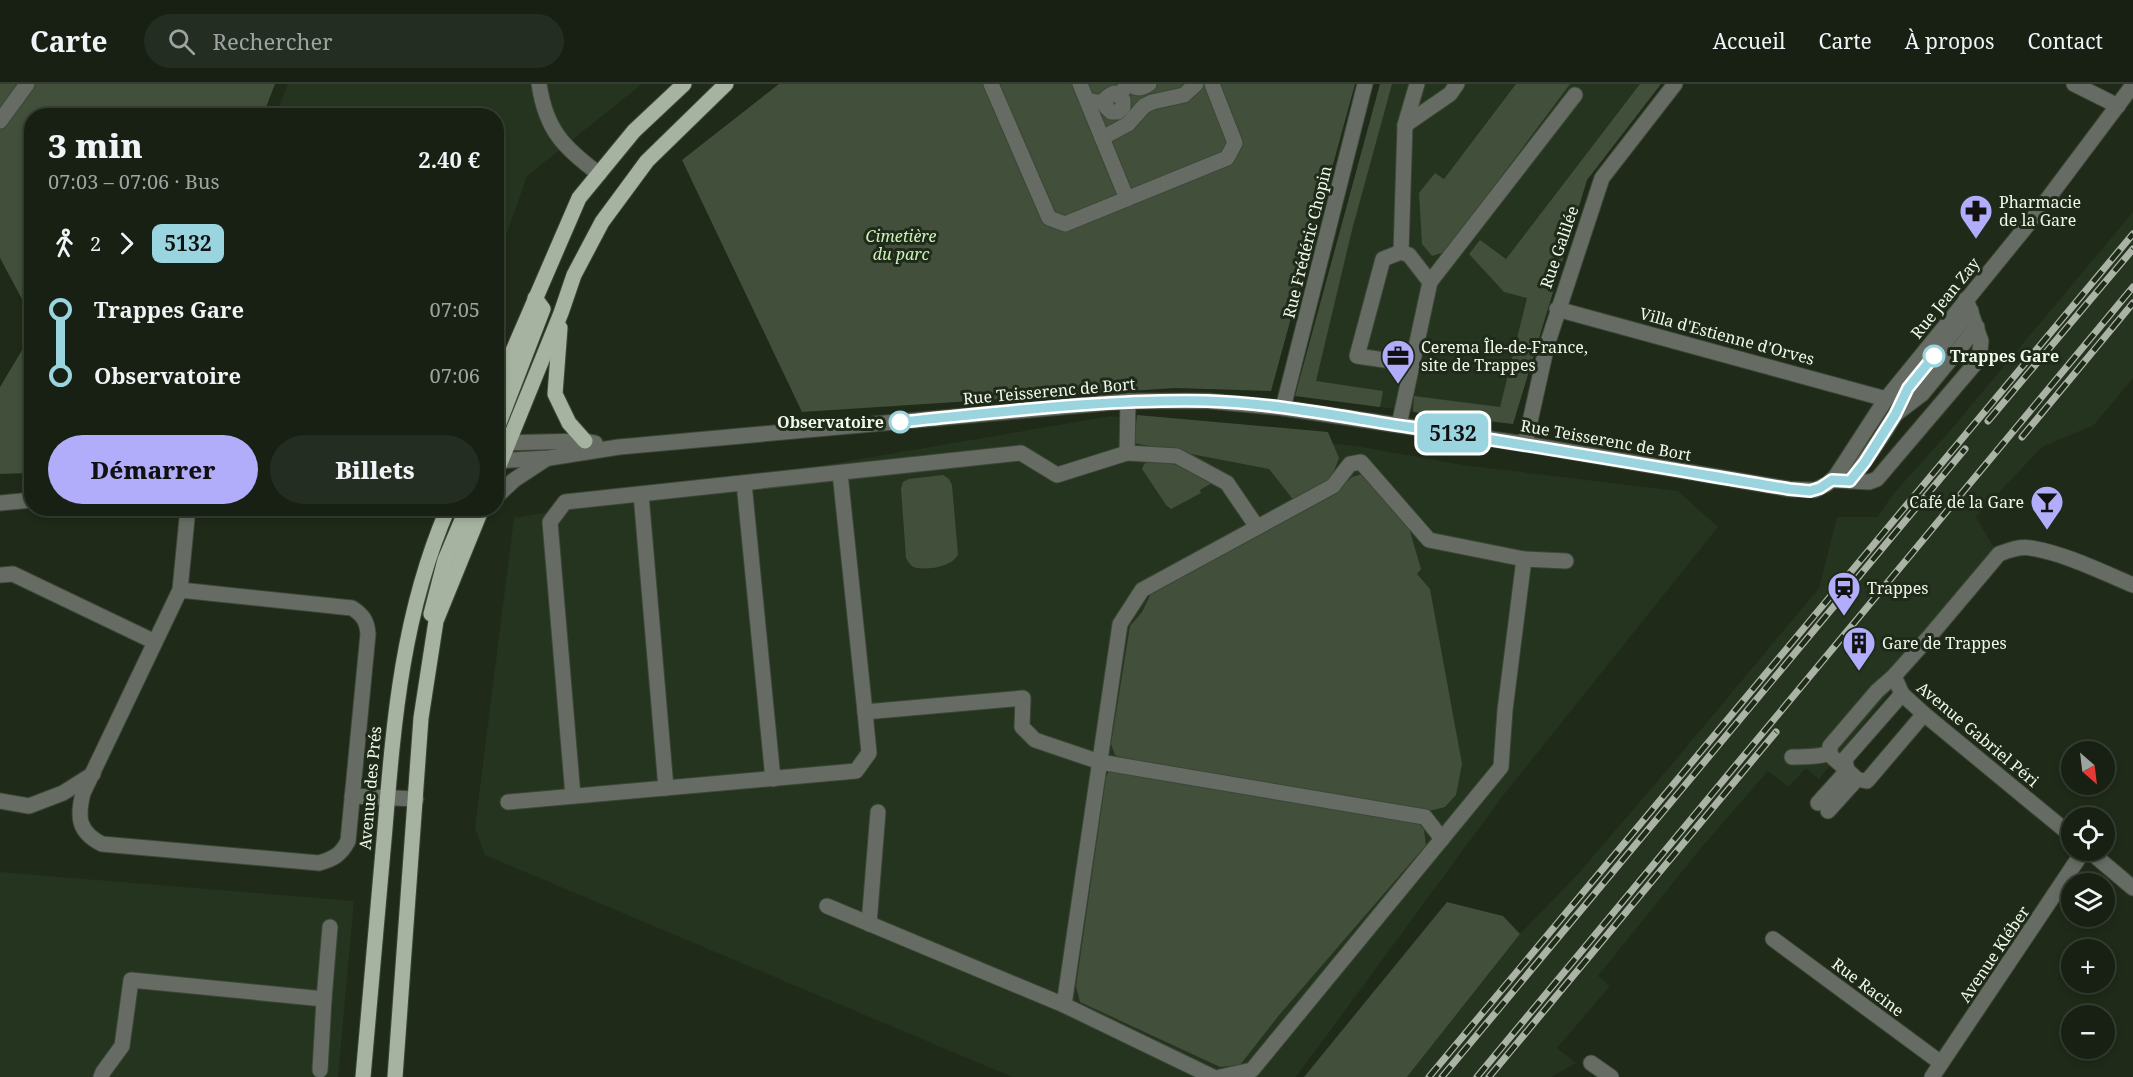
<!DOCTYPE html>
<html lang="fr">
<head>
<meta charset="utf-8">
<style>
  body { margin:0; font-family:"Noto Serif",serif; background:#242d21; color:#f1f3f6; height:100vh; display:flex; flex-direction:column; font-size:22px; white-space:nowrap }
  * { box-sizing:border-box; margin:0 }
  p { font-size:20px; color:#9ea3a0 }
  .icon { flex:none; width:33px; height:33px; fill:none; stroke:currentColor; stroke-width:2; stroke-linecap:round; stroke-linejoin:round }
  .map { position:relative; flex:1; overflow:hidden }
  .panel { position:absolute; left:24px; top:24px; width:480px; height:408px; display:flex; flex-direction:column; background:#172013; border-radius:24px; box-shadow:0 3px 9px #0003,0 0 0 2px #363e33 }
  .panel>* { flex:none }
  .badge { padding:0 12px; border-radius:9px; font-size:21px; line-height:39px }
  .needle { width:39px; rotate:152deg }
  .buttons { position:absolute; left:2061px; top:657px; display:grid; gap:12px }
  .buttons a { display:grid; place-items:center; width:54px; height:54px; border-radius:50%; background:#172013; box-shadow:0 3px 9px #0003,0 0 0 2px #363e33; font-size:30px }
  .map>.badge { position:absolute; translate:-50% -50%; box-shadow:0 0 0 3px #fff }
  .legs { display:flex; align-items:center; gap:9px; height:66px; padding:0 24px; font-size:20px }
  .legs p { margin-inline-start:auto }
  .headline { display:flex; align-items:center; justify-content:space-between; height:102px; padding:0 24px }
  h1 { font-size:33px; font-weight:800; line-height:45px }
  .button { display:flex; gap:12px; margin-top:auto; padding:12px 24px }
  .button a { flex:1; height:69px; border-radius:36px; background:#b1adfa; color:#111; font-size:24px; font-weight:800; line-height:69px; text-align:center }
  .button a+a { background:#242d21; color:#f1f3f6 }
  ul { padding:0 24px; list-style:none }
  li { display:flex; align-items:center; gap:21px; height:66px; font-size:22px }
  li i { display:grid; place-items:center; width:9px; height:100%; margin:0 8px; background:currentColor }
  li i::after { content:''; width:15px; height:15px; margin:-8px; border:4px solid; border-radius:50%; background:#172013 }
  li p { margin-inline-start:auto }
  li:first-child i { background:linear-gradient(#0000 50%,currentColor 0) }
  li:last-child i { background:linear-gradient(currentColor 50%,#0000 0) }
  header { display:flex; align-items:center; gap:36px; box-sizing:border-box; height:84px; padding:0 30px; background:#172013; border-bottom:2px solid #363e33 }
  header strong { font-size:28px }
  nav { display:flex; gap:33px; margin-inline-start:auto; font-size:21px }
  .search { width:420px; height:54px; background:#242d21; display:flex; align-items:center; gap:15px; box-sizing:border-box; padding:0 21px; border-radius:33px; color:#9ea3a0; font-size:22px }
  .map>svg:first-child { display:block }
  .built { fill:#25341e }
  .green { fill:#414f3b }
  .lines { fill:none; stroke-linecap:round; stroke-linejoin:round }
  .minor-casing { stroke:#3c4737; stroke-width:17 }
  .major-casing { stroke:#3c4737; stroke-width:17 }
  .minor { stroke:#666c64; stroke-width:15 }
  .major { stroke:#a7b3a1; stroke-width:15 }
  .rail-casing { stroke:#aab3a5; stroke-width:7 }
  .rail { stroke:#1f2a19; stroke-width:4.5; stroke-dasharray:14; stroke-linecap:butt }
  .line-1-casing { stroke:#fff; stroke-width:14 }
  .line-1 { stroke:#99d4df; stroke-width:9 }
  .stop-1-dot { fill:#fff; stroke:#99d4df; stroke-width:3 }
  .labels { text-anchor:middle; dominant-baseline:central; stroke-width:6; stroke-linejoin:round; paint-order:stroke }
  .poi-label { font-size:16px; fill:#f0f8ec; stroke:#1f2a19; text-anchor:start }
  .park-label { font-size:16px; font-style:italic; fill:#ccf2ba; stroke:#1f2a19 }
  .street-label { font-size:16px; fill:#f0f8ec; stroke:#1f2a19 }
  .stop-label { font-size:16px; font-weight:bold; fill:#f0f8ec; stroke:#1f2a19; text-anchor:start }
</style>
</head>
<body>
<header>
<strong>Carte</strong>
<div class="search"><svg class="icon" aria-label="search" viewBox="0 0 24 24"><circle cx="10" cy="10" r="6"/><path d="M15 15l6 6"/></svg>Rechercher</div>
<nav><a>Accueil</a><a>Carte</a><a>À propos</a><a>Contact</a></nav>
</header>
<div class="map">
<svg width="2133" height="993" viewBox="0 0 2133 993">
  <rect width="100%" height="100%" fill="#1f2a19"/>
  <g class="built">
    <path d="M288,0H642L527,92L497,178L496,32H275Z"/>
    <path d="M1380,0H1661L1587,96L1513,340L1295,312Z"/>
    <path d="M2133,128V294L2094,341L2042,363L1976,433L2001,476L1901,594L1819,695L1806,684L1788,703L1768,687L1701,764L1598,892L1610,902L1557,964L1576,979L1551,993H1407L1520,850L1577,791L1678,673L1819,504L1837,433H1877L1894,409L1948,349Z"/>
    <path d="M1111,332L1362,363L1463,381L1678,407L1718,443L1502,713L1296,993H1012L485,771L475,744L514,434Z"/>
    <path d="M0,788L354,817L338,993H0Z"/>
  </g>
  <g class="green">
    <path d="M0,0H275L263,31L32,32L31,232L0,174Z"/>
    <path d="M779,0H1355L1271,307L1175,304L802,328L682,76Z"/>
    <path d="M1380,0H1392L1352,146L1316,297L1383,307L1380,323L1295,312Z"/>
    <path d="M1516,0H1570L1445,168L1432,172L1422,160L1419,109L1435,89L1444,95Z"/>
    <path d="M1640,0H1661L1587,96L1513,340L1413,328L1414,312L1500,323L1527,214L1504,208L1469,170L1480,156L1506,175Z"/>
    <path d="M31,251V389L0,390V303Z"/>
    <path d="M1137,331L1328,348L1339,374L1330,397L1295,418L1269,385L1134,359Z"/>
    <path d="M1151,376C1172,378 1195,386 1212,399L1200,406L1201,409L1171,425L1166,421L1142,385L1144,380Z"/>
    <path d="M1362,390L1407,437L1421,485L1417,490L1430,505L1462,680L1456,711L1445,723L1429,727L1134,678L1115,671L1111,660L1130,542L1142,528L1151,510L1330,413L1352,393Z"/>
    <path d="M943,391L949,395L952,401L958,470C954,482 930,486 917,484C911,483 909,479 906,474L901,405L903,398L909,395Z"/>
    <path d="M1109,687L1414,733L1424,746L1426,761L1280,930L1240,981L1220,983L1080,918L1076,902L1106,693Z"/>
    <path d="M1447,818L1503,832L1520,850L1407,993H1304Z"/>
  </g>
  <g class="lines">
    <g class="minor-casing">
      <g id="minor">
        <path d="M539,0C546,46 563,63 599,90"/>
        <path d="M991,0L1049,134L1065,140L1227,74L1235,59L1212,0"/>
        <path d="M1080,0L1127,115"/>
        <path d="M1130,0C1137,6 1142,5 1149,0"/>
        <path d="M2074,0L2118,22"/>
        <path d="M1087,16C1110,21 1098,16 1114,9L1118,11L1129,0"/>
        <path d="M1106,16V23L1111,28H1118L1123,23V16L1118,11"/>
        <path d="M0,37L27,0"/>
        <path d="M1405,41L1450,10L1457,0"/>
        <path d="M1102,54L1128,40L1144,22L1152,18L1184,11L1196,0"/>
        <path d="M1401,168L1405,41L1417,0"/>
        <path d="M1557,225L1886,315"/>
        <path d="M1935,270L1971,227"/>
        <path d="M1412,280L1357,272L1383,175L1401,168L1409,171L1430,198"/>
        <path d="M1128,317L1127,369L1177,372L1227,399L1257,443"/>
        <path d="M1283,324L1365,0"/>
        <path d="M1897,329L1922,310L1977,243"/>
        <path d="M1399,341L1430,198L1575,11"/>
        <path d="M496,359L585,357L595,359"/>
        <path d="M1525,360L1547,261L1602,94L1675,0"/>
        <path d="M496,377L549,374L619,363L1128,317H1209L1283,324L1525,360L1789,405L1815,406L1827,400L1836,392L1886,315L2034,133L2133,1"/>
        <path d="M840,389L865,628"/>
        <path d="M1832,396L1869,398L1877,395L1979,275L1981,257L1966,215"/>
        <path d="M1850,397C1866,376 1881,354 1895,331C1903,318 1908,304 1918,291"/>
        <path d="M744,399L773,695"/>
        <path d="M641,410L666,704"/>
        <path d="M496,413L514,396L546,375"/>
        <path d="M0,419L32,416"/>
        <path d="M1524,475L1566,477"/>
        <path d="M0,491L13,490L155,558"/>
        <path d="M180,506L352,524C363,531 367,537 368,550L348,757C341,771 333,775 319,779L102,760C78,748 77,733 83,709L180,506L188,424"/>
        <path d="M1894,592L1902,610L1924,630L2072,752"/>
        <path d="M1924,630L1867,697L1857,695L1830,671V662L1877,607L1894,592L1929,553L1999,470C2009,466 2020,462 2031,464C2066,470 2100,487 2133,501"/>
        <path d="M1792,673C1806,672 1817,674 1830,669"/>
        <path d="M1847,687L1845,675L1902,610"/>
        <path d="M352,712L416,715"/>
        <path d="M573,712L550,438L565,418L1021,369L1057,391L1127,369"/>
        <path d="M0,717L29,722L63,709L93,690"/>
        <path d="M508,718L856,687L869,669L865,628L1023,614L1022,643L1035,656L1100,678L1425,733L1442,755"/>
        <path d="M1818,719L1847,687"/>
        <path d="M1828,727L1857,695"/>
        <path d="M2088,766L2133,804"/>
        <path d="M827,822L1064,921"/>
        <path d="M869,840L878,728"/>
        <path d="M1773,855L1941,979"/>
        <path d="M1591,979L1611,993"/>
        <path d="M320,986L324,915"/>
        <path d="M101,993L103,988L122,962L131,896L324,915L330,843"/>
        <path d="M1213,993L1064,921L1120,540L1142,506L1333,402L1350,380L1361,378L1429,456L1524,475L1505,626L1501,683L1252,986L1220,993"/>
        <path d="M1932,993L2084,766"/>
      </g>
    </g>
    <g class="major-casing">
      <g id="major">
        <path d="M560,244L555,310L569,339L585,357"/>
        <path d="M496,306L579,114L634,47L684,0"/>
        <path d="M496,347L543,225L535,214"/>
        <path d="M496,389L561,229L574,191L602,138L647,77L726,0"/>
        <path d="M431,530L445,476L467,424"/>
        <path d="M363,993C370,910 377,827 385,744C394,633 403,528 448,424"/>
        <path d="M395,993L421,634L436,537L482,424"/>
      </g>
    </g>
    <use href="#minor" class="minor"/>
    <use href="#major" class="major"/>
    <g class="rail-casing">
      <g id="rail">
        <path d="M1988,337L2133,165"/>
        <path d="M2022,353L2133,219"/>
        <path d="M1429,993L2133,150"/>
        <path d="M1442,993L1965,365"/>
        <path d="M1477,993L2133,203"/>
        <path d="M1489,993L1776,648"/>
      </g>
    </g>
    <use href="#rail" class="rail"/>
  </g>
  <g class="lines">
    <g class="line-1-casing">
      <path id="line-1" d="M900,338C1002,328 1104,315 1207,317C1275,319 1342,333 1409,343C1536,362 1663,384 1789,405L1810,407L1820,404L1832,396L1850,397L1865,378L1895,331L1908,304L1934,272"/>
    </g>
    <use href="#line-1" class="line-1"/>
  </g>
  <defs>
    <g id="pharmacy-pin" transform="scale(1.725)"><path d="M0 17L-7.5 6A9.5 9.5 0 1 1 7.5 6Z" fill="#b1adfa" stroke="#1f2a19"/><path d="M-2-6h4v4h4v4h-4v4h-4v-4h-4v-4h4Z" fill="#111"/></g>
    <g id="office-pin" transform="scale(1.725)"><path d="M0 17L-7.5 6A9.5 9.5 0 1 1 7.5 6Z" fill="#b1adfa" stroke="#1f2a19"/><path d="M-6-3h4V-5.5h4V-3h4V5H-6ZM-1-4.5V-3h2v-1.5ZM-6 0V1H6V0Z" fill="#111"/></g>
    <g id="bar-pin" transform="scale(1.725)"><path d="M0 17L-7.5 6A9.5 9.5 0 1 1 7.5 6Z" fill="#b1adfa" stroke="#1f2a19"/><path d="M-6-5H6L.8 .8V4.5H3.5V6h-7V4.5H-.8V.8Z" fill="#111"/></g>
    <g id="station-pin" transform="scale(1.725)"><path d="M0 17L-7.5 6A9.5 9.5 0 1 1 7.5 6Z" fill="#b1adfa" stroke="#1f2a19"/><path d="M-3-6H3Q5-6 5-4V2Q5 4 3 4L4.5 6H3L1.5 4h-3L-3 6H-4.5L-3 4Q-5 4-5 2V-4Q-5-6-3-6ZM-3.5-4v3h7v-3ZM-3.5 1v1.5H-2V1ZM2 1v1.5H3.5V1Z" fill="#111"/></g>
    <g id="building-pin" transform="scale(1.725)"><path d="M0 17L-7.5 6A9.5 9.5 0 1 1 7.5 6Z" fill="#b1adfa" stroke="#1f2a19"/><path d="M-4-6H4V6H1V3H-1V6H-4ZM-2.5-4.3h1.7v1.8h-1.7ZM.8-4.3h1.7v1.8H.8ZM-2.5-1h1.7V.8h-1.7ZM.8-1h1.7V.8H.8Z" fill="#111"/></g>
  </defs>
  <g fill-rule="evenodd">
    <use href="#pharmacy-pin" x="1976" y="127"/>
    <use href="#office-pin" x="1398" y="272"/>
    <use href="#bar-pin" x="2047" y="418"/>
    <use href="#station-pin" x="1844" y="504"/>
    <use href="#building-pin" x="1859" y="559"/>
  </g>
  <g class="stop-1-dot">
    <circle cx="1934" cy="272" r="10"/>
    <circle cx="900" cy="338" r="10"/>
  </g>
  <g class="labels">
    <g class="poi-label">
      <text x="1999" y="118">Pharmacie<tspan x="1999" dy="18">de la Gare</tspan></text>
      <text x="1421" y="263">Cerema Île-de-France,<tspan x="1421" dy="18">site de Trappes</tspan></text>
      <text x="2024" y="418" text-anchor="end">Café de la Gare</text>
      <text x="1867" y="504">Trappes</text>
      <text x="1882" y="559">Gare de Trappes</text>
    </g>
    <g class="park-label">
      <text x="901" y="152">Cimetière<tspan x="901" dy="18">du parc</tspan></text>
    </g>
    <g class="street-label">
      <text transform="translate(1307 158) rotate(-76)">Rue Frédéric Chopin</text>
      <text transform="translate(1559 163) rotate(-71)">Rue Galilée</text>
      <text transform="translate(1945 214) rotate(-51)">Rue Jean Zay</text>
      <text transform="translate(1727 252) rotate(15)">Villa d'Estienne d'Orves</text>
      <text transform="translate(1049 307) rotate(-5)">Rue Teisserenc de Bort</text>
      <text transform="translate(1606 356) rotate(10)">Rue Teisserenc de Bort</text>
      <text transform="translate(1978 650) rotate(40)">Avenue Gabriel Péri</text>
      <text transform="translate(370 704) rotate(-85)">Avenue des Prés</text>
      <text transform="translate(1994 870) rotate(-56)">Avenue Kléber</text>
      <text transform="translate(1868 903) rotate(37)">Rue Racine</text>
    </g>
    <g class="stop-label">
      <text x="1950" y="272">Trappes Gare</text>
      <text x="884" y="338" text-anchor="end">Observatoire</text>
    </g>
  </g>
</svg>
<div class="buttons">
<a><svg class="needle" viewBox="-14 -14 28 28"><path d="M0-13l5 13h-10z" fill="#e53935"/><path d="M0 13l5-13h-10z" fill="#9ea3a0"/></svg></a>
<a><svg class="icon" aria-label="locate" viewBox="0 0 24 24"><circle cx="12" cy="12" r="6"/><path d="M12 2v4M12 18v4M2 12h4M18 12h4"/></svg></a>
<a><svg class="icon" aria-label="layers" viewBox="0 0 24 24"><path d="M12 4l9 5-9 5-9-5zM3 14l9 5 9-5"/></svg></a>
<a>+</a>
<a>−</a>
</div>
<b class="badge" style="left:1453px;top:349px;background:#99d4df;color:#111">5132</b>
<section class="panel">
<div class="headline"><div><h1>3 min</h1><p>07:03 – 07:06 · Bus</p></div><b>2.40 €</b></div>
<div class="legs"><svg class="icon" aria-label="walk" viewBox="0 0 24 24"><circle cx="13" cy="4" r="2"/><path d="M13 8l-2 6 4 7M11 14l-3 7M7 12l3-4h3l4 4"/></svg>2<svg class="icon" aria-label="forward" viewBox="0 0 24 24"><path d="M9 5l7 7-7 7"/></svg><b class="badge" style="background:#99d4df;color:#111">5132</b></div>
<ul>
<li><i style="color:#99d4df"></i><b>Trappes Gare</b><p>07:05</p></li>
<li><i style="color:#99d4df"></i><b>Observatoire</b><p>07:06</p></li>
</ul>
<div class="button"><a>Démarrer</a><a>Billets</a></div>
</section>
</div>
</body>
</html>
